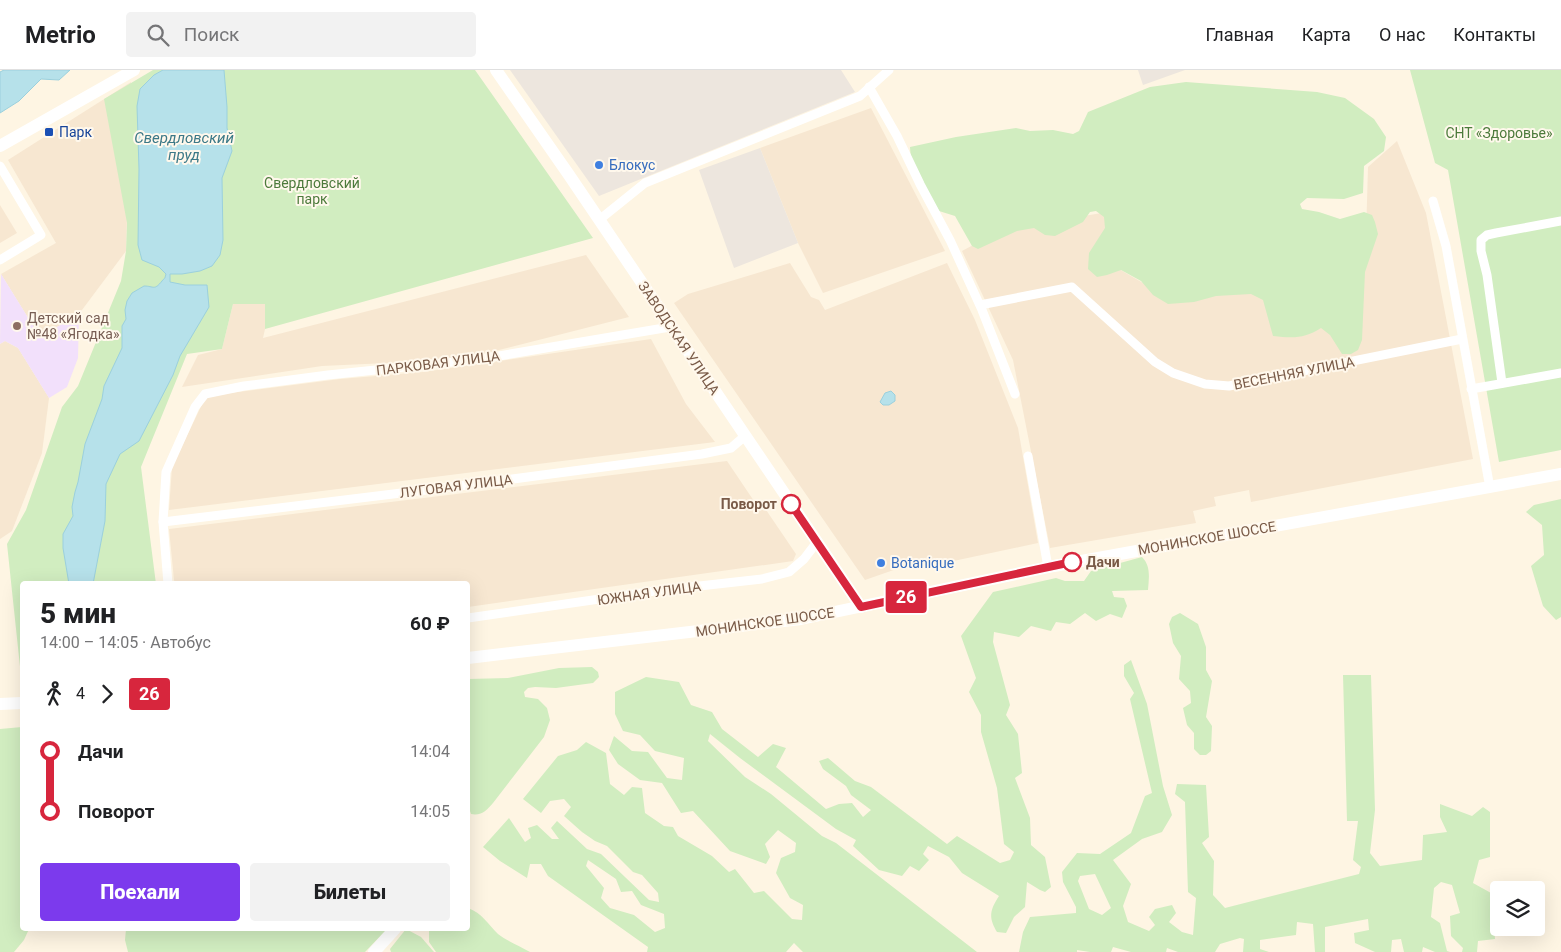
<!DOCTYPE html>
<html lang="ru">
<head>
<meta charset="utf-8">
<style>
  body { margin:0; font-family:Roboto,sans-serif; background:#f2f2f2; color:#202124; height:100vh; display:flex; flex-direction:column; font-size:19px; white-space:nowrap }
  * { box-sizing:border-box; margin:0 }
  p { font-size:16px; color:#757577 }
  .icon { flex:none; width:28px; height:28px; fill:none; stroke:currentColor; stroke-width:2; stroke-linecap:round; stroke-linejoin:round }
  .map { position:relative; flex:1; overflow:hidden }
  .panel { position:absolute; left:20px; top:511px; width:450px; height:350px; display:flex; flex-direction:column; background:#fff; border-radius:5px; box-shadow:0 5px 20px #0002 }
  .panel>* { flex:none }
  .badge { padding:0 10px; border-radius:4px; font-size:18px; line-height:32px }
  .buttons { position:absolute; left:1490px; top:811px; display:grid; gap:10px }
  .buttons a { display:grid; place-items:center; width:55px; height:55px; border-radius:5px; background:#fff; box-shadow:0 5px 20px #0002; font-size:25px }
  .map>.badge { position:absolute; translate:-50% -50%; box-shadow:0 0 0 2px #fff }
  .legs { display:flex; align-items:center; gap:8px; height:55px; padding:0 20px; font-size:16px }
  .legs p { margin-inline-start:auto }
  .overview { display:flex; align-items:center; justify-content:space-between; height:85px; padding:0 20px }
  h1 { font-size:28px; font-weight:800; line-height:38px }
  .action { display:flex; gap:10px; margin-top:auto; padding:10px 20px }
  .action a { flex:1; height:58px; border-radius:5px; background:#7c3aed; color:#fff; font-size:20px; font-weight:800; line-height:58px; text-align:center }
  .action a+a { background:#f2f2f2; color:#202124 }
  ul { padding:0 20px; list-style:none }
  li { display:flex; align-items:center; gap:18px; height:60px; font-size:19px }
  li i { display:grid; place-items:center; width:8px; height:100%; margin:0 6px; background:currentColor }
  li i::after { content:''; width:12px; height:12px; margin:-6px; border:4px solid; border-radius:50%; background:#fff }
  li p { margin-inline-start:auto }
  li:first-child i { background:linear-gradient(#0000 50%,currentColor 0) }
  li:last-child i { background:linear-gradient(currentColor 50%,#0000 0) }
  header { display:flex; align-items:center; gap:30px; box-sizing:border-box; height:70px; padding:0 25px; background:#fff; border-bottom:1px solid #e0e0e0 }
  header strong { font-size:24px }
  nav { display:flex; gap:28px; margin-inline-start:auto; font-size:18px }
  .search { width:350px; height:45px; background:#f2f2f2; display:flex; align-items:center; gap:12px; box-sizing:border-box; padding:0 18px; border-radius:5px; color:#757577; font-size:19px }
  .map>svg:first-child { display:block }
  .residential { fill:#f7e7d1 }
  .industrial { fill:#ede6de }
  .education { fill:#f2e0fb }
  .green { fill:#d1edc0; fill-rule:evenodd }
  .water { fill:#b6e1ea; stroke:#9bd0dd }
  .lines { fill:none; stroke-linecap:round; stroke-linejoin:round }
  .street { stroke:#fff; stroke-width:9 }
  .secondary { stroke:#fff; stroke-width:12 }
  .line-1-casing { stroke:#fff; stroke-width:11 }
  .line-1 { stroke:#d7263d; stroke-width:8 }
  .transit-dot { fill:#1a4fb4; stroke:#fff8ec; stroke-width:2 }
  .shop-dot { fill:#3f7fe0; stroke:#fff8ec; stroke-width:2 }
  .education-dot { fill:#8d6e63; stroke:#fff8ec; stroke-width:2 }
  .stop-1-dot { fill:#fff; stroke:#d7263d; stroke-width:2.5 }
  .labels { text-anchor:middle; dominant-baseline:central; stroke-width:4; stroke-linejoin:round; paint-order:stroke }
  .transit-label { font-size:14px; fill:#164399; stroke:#fff8ec; text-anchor:start }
  .park-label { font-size:14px; fill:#4c7a3b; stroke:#fff8ec }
  .shop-label { font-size:14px; fill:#366cbe; stroke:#fff8ec; text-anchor:start }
  .education-label { font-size:14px; fill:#785e54; stroke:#fff8ec; text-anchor:start }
  .street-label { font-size:14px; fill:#795a47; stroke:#fff8ec }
  .stop-label { font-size:14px; font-weight:bold; fill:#795a47; stroke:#fff8ec; text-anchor:end }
  .water-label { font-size:15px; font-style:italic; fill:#3b7887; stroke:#fff8ec }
</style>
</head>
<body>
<header>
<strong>Metrio</strong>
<div class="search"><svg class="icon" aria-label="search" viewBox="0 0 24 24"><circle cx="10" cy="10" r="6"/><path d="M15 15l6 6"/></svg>Поиск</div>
<nav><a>Главная</a><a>Карта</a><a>О нас</a><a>Контакты</a></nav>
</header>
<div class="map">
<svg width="1561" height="882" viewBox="0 0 1561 882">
  <rect width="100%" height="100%" fill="#fef5e3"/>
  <g class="residential">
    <path d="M131,12L126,181L79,244L40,267L1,204L56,173L8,90Z"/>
    <path d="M871,38L945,181L823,223L798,173L760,78Z"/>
    <path d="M1397,71L1426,143L1473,389L1251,432L1249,420L1214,427L1216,436L1193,441L1196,453L1050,478L1013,290L962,181L1003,159L1108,142L1112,195L1169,228L1365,201L1368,97Z"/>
    <path d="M0,135L17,163L0,173Z"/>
    <path d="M586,185L629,247L475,286L387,293L322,296L182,317L198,285L222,279L233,234H265V259L263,268Z"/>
    <path d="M790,193L811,227L819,230L825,240L947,193L975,250L1018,358L1038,473L930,496L928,488L865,510L674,233L688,224Z"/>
    <path d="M651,269L686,334L715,372L169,440L172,397L206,326L340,309L423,302Z"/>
    <path d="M5,271L18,278L49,328L42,383L12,461L0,469V274Z"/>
    <path d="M727,391L756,434L760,431L796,484L793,491L468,537V514H175L174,510L169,459Z"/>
  </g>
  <g class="industrial">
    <path d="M510,0H841L855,22L599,126Z"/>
    <path d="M1138,0H1185L1143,15Z"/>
    <path d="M760,78L798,173L734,198L699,100Z"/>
  </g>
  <path class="education" d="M1,204L40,267L79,244L78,288L67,317L49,328L18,278L5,271L0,274Z"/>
  <g class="green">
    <path d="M153,0H475L593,168L265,259V234H233L222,279L187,284L141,397L156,514H22V606H21L7,474L26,440L62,337L78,316L121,211L126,181L127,153L104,29Z"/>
    <path d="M1410,0H1561V380L1499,392L1448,100L1435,93Z"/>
    <path d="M1186,12L1317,22L1345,28L1374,49L1386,67L1384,81L1364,96L1363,123L1344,129L1307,128L1300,134L1302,139L1319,142L1340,149L1364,142L1372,145L1375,152L1378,164L1365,202L1362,270L1358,280L1351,284H1342L1330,265L1321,258C1304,269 1293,268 1273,266L1263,230L1251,224L1216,226L1194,232L1168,234L1153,225L1141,211L1121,200L1107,205L1097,207L1088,199L1089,183L1105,158L1104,147L1096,141L1090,142L1083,152L1055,166L1045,165L1034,158L1017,161L978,179L972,176L955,146L939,141L911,91L910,77L956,67L1016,58L1030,61L1053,60L1073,64L1079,61L1088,42L1150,17Z"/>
    <path d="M1561,429V547L1556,550L1543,536L1531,496L1544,485L1542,455L1526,442L1534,435Z"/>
    <path d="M1142,487C1151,496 1149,508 1148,520L1112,521L1114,527L1124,528L1127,536L1122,548L1110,544L1096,551L1085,543L1070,554L1056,552L1051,561L1031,556L1019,567L994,562L993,572L1010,635L1006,645L1018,664L1022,703L1015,708L1030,748L1031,775L1045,787L1051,817L1045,822L1040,820L1027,812L1025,837L1014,847L1006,863L997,862C988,847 990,840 999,826L962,803L949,787L928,776L923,784L929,790L919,801L910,796L902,806L879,800L853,776L856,770L836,759L740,688L710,664L708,671L745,707L771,724L822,766L836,773L977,882H803L794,873L786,882H647L648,877L548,806L541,794H530L527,808L500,791L483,777L509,748L525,772L531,768L528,758L537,755L552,769H559L551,758L557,751L587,779L601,784L649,830L659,832L658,823L642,805L633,802L607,776L595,771L582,762L564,746L571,737L564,729L550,731L541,743L523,729L558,686L577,680L586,672L606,683L610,714L624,725L632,717L642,718L645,743L664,756L673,757L678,766L712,786L729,802L735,799L754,823L764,821L792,849L802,850L803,835L790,828L776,803L781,788L795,782L796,773L778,760L765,774L770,787L766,794L730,781L693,741L681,743L662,713L640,710L618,694L609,680L614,666L632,681L648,682L667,708L682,710L684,688L655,681L640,665L623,661L615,644V622L646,607L679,612L691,635L712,642L722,659L758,687L773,674L786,678L776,697L826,739L839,734L852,733L863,747L871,740L851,725L846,716L823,699L819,691L828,688L855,711L871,717L947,774L957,766L1000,793L1010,790L1014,782L1004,774L997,718L981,662V645L969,622L976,608L961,566L993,522L1056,508L1065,511H1084L1091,501ZM588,790L616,809L621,822L632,821L641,835L664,844L665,858L655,862L634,845L610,838L601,828L604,818L586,796Z"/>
    <path d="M1180,543L1198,554L1206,577V600L1212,611L1206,647L1212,656L1211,681L1206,685H1200L1194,679V663L1187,655L1183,638L1191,633L1190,621L1179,609L1181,586L1173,573L1169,554L1172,547Z"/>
    <path d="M1131,590L1147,634L1163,716L1172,745L1162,762L1142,769L1113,790L1131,814L1123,836L1128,852L1149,861L1155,855L1149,847L1155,839L1172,835L1176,843L1169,852L1182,862L1193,865L1196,828L1188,822L1185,732L1175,724L1177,714L1206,715L1209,767L1202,773L1214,791L1213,825L1225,838L1359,804L1361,797L1353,790L1358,751H1347L1343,605H1371L1375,740L1370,783L1380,796L1422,790L1423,765L1447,762L1440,747V734L1472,746L1483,737L1490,742V787L1479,790L1473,813L1491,823L1495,869L1478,871L1477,882H1462L1463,878L1451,866L1450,846L1460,843L1452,815L1441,812L1434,818L1431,847L1440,853L1447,881L1450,882H1435L1423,877L1422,882H1404L1401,869L1392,870L1391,882H1375L1355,873L1354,863L1369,860L1368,849L1325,857V882H1315L1313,854L1297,852L1296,865L1260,870V879L1269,882H1243L1244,869L1240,868L1220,874L1215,882H1178L1167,878L1166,882H1131L1113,877L1111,882H1090L1077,880V882H1019L1023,862L1030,847L1076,843V837L1063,812L1062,802L1077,783L1100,784L1131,763L1145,726L1152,723L1130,629L1134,623L1124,606V595ZM1095,804L1111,838L1102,845L1089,839L1078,811L1080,806Z"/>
    <path d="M592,597L598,602L599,607L593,613L556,618L535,617L528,618L524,622L525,627L538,629L547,638L550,650L544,667L493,733C487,740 482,746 471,744L468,735V609L508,608L559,598Z"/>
    <path d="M22,657V859H29L24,870L14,882H0V659Z"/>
    <path d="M468,838C482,843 488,854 498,864C507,871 520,876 530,882H436L429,872V859H468Z"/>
    <path d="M126,859H387L365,882H128L125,870Z"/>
    <path d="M406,859L421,867L434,882H391L390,879Z"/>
  </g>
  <g class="water">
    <path d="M4,0H70L59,10L41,9L19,31L0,43V2Z"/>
    <path d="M163,0H224L227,37V58L232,81L222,108L223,170L220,185L212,196L200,201L182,204H170V212L185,215H207L209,237L180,286L173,305L139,371L120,384L106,414L105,451L93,514H69L63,478V464L73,446L72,437L75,422L78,412L85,374L102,329L104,316L122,278V256L126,249L125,240L127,231L132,223L144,216C154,216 154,221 162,211C166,206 164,211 166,204L159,197L142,190L138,175L139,99L137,36L140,19L154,5Z"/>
    <path d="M891,321L895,325V331L889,335H883L880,332L885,323Z"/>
  </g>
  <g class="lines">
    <g class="street">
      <path d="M869,17L897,66L920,114L950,170L982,240L1015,324"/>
      <path d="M0,96L41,165L0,190"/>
      <path d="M1433,131L1446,176L1490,418"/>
      <path d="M599,150L645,113L860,26L889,0"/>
      <path d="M980,235L1072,217L1155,292L1173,303L1205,314L1229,316L1462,269"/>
      <path d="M1502,313L1487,205L1481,181V170L1487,165L1496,163L1561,151"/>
      <path d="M1471,319L1561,303"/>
      <path d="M1028,386L1048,497"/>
      <path d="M163,452L467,415L702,384L731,378L745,366"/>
      <path d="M168,514L163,452L166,402L195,337L205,324L244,316L328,305L481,289L670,257"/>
      <path d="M468,548L655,521L762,509L789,502L804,489L817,472"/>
    </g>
    <g class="secondary">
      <path d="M496,0L569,105L861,537"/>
      <path d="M0,76L134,0"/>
      <path d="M468,588L801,549L1054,496L1561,404"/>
      <path d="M0,634L22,633"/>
      <path d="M374,882L395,859"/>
    </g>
  </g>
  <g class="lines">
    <g class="line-1-casing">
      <path id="line-1" d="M791,434L861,537L1072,492"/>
    </g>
    <use href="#line-1" class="line-1"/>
  </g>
  <rect class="transit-dot" x="44" y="57" width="10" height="10" rx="2.5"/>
  <g class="shop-dot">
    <circle cx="599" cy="95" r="5"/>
    <circle cx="881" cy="493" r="5"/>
  </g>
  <circle class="education-dot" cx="17" cy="256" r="5"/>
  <g class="stop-1-dot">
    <circle cx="791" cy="434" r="9"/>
    <circle cx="1072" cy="492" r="9"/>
  </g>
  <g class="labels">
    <g class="transit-label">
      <text x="59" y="62">Парк</text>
    </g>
    <g class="park-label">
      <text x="1499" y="63">СНТ «Здоровье»</text>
      <text x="312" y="113">Свердловский<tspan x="312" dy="16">парк</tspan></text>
    </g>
    <g class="shop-label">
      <text x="609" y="95">Блокус</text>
      <text x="891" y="493">Botanique</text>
    </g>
    <g class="education-label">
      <text x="27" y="248">Детский сад<tspan x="27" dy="16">№48 «Ягодка»</tspan></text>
    </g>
    <g class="street-label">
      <text transform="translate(679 268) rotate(56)">ЗАВОДСКАЯ УЛИЦА</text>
      <text transform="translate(438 293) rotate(-7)">ПАРКОВАЯ УЛИЦА</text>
      <text transform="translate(1294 303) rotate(-11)">ВЕСЕННЯЯ УЛИЦА</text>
      <text transform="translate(456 416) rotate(-7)">ЛУГОВАЯ УЛИЦА</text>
      <text transform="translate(1207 468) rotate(-10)">МОНИНСКОЕ ШОССЕ</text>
      <text transform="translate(649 523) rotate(-8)">ЮЖНАЯ УЛИЦА</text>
      <text transform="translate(765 552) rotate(-8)">МОНИНСКОЕ ШОССЕ</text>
    </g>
    <g class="stop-label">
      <text x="777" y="434">Поворот</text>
      <text x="1086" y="492" text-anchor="start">Дачи</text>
    </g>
    <g class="water-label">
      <text x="184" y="68">Свердловский<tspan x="184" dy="17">пруд</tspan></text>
    </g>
  </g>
</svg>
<div class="buttons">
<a><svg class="icon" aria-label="layers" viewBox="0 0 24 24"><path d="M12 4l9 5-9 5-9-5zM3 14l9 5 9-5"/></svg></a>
</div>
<b class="badge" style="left:906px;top:527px;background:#d7263d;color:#fff">26</b>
<section class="panel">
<div class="overview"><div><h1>5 мин</h1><p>14:00 – 14:05 · Автобус</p></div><b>60 ₽</b></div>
<div class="legs"><svg class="icon" aria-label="walk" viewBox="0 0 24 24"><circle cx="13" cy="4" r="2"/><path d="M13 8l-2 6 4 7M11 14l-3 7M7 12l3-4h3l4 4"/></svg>4<svg class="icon" aria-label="forward" viewBox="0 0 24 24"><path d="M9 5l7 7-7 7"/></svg><b class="badge" style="background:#d7263d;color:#fff">26</b></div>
<ul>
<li><i style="color:#d7263d"></i><b>Дачи</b><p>14:04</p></li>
<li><i style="color:#d7263d"></i><b>Поворот</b><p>14:05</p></li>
</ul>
<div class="action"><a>Поехали</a><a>Билеты</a></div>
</section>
</div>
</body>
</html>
